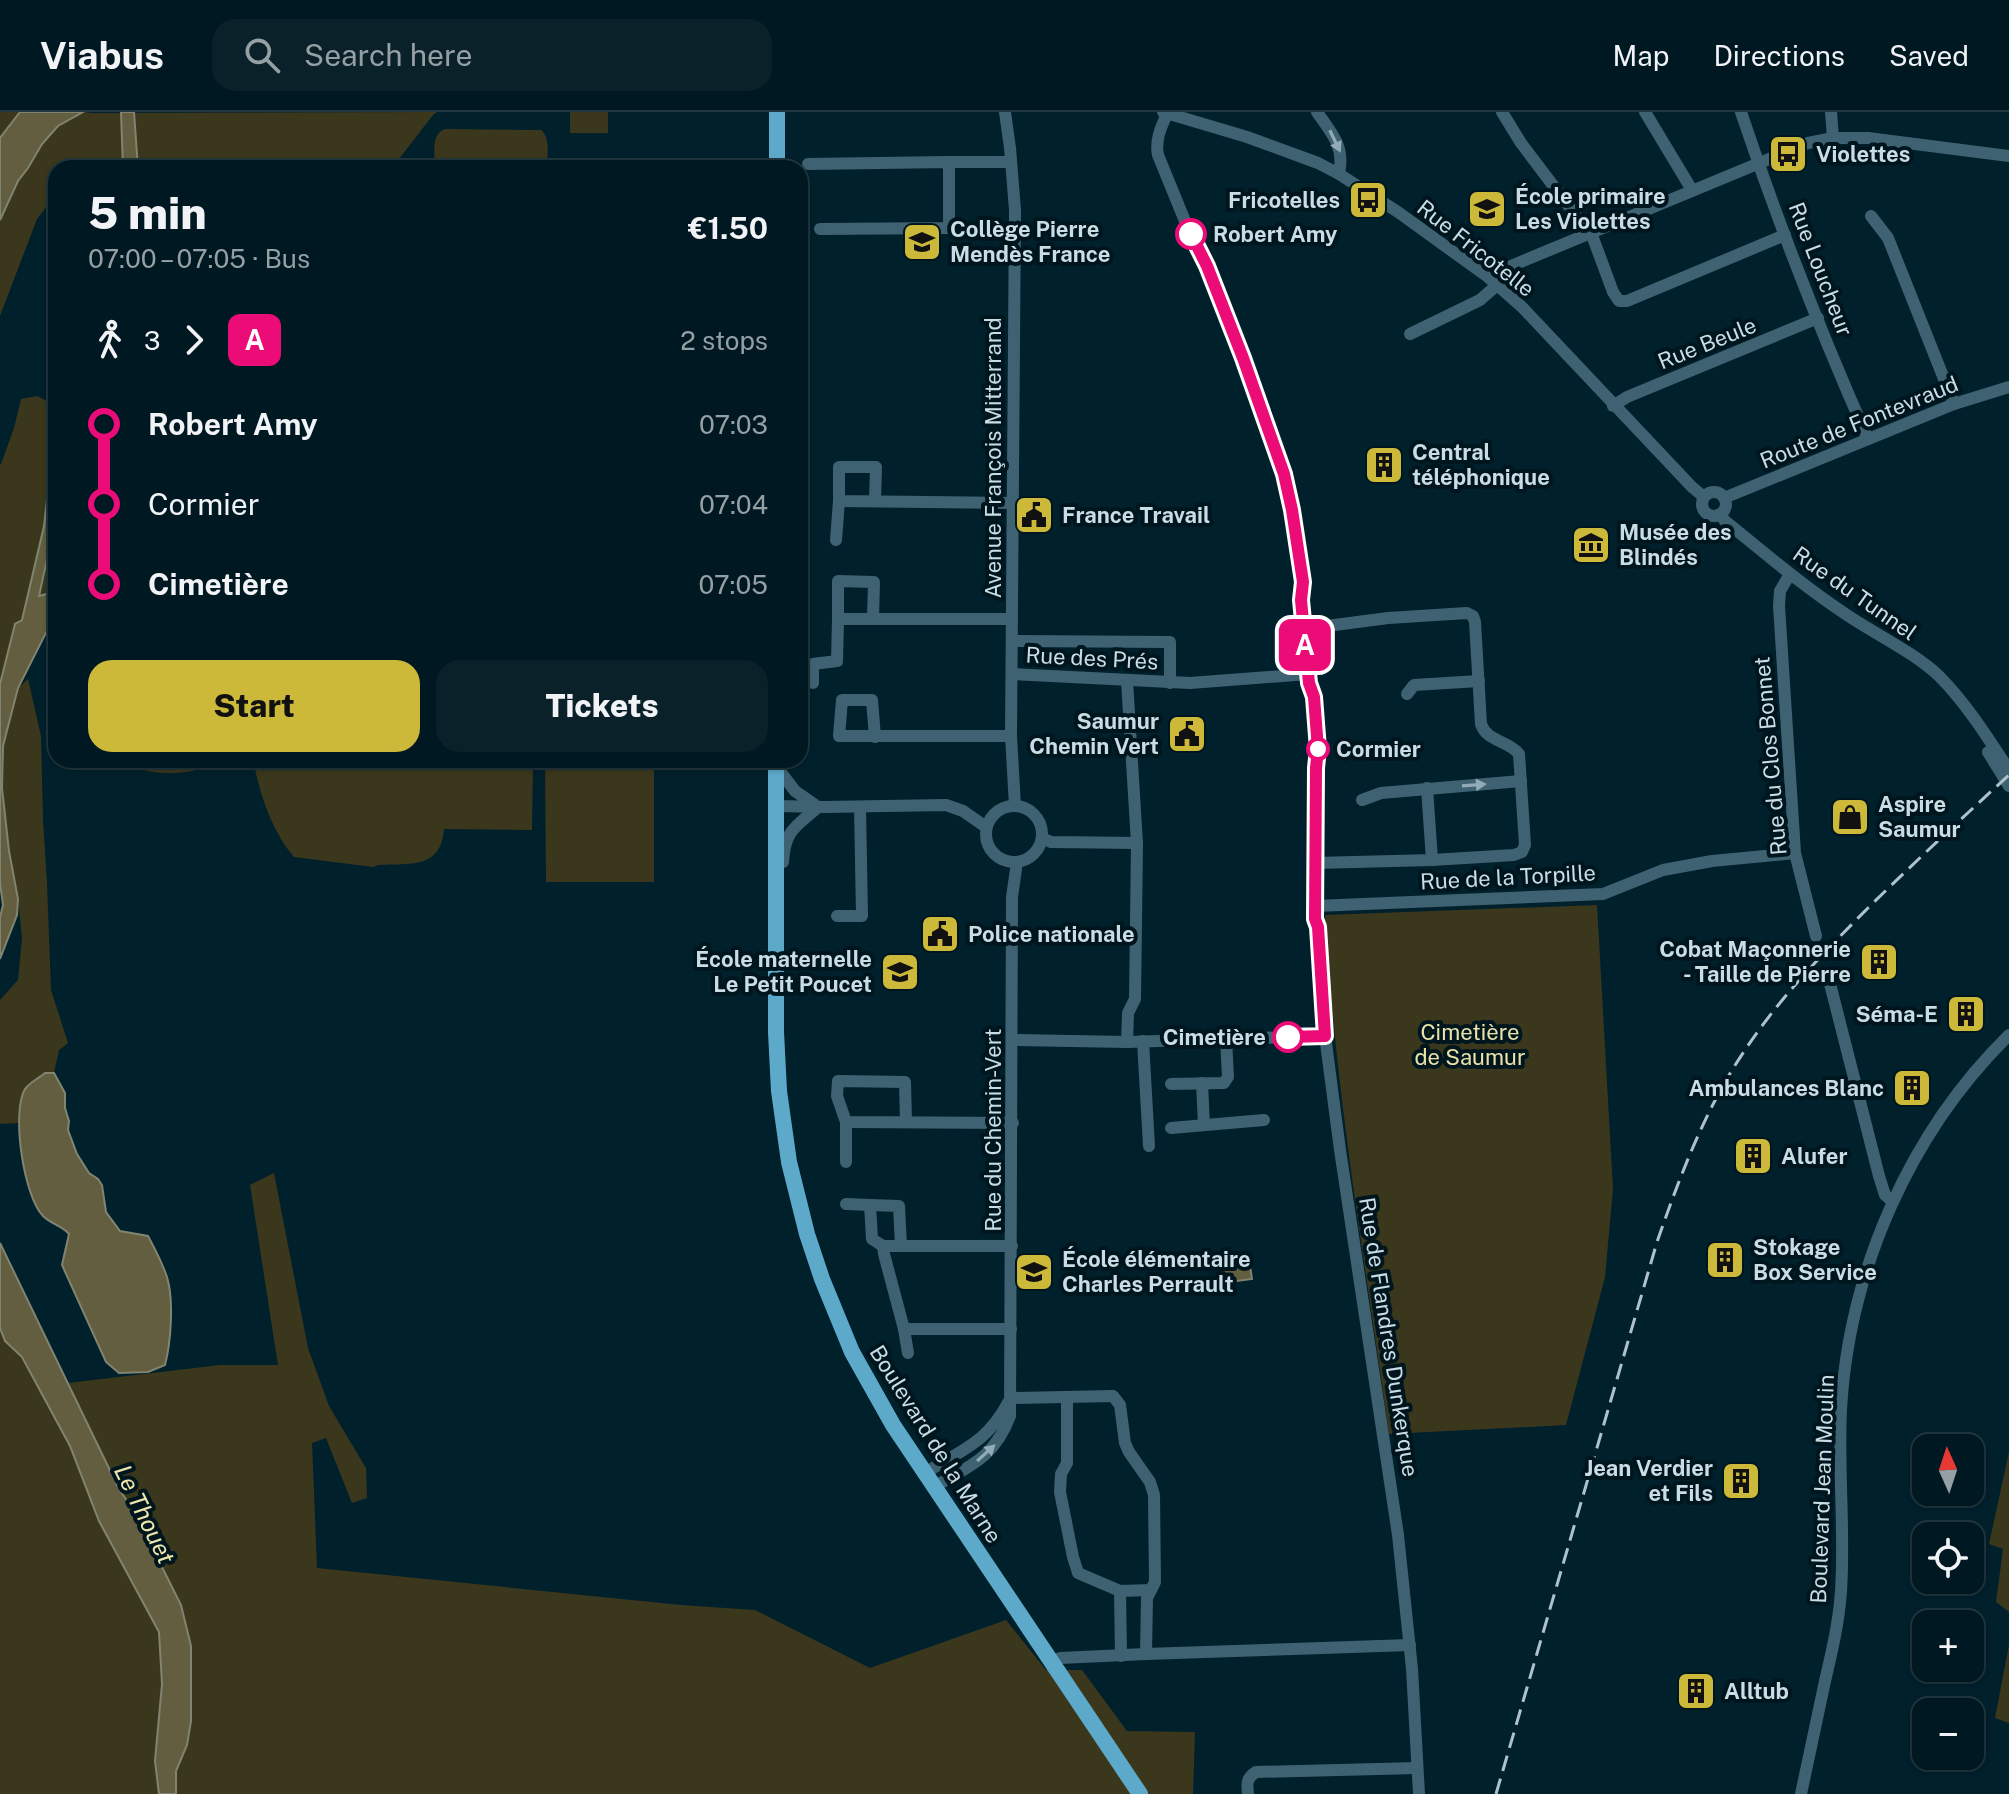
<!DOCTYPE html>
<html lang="en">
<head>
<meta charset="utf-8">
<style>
  body { margin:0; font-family:"Public Sans",sans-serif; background:#0a212a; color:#f1f3f6; height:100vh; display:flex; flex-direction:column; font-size:30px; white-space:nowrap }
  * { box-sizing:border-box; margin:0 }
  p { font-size:26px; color:#95a0a5 }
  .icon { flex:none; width:44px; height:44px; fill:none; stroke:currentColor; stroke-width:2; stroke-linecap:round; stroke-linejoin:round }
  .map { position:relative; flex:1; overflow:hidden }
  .drawer { position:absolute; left:48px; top:48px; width:760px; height:608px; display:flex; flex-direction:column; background:#001821; border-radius:24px; box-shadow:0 2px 6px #0004,0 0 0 2px #22373f }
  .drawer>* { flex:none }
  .badge { padding:0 16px; border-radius:12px; font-size:28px; line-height:52px }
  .needle { width:52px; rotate:357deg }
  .fabs { position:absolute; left:1912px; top:1322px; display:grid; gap:16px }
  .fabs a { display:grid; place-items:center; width:72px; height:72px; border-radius:16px; background:#001821; box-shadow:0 2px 6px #0004,0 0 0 2px #22373f; font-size:40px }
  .map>.badge { position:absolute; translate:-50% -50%; box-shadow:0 0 0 4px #fff }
  .legs { display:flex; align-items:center; gap:12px; height:88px; padding:0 40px; font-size:26px }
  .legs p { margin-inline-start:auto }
  .headline { display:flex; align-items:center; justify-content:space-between; height:136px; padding:0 40px }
  h1 { font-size:44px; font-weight:800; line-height:60px }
  .button { display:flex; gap:16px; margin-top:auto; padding:16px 40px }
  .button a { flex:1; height:92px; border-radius:24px; background:#ccb939; color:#111; font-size:32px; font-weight:800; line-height:92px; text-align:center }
  .button a+a { background:#0a212a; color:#f1f3f6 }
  ul { padding:0 40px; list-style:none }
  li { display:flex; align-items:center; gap:28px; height:80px; font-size:30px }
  li i { display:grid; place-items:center; width:12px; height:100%; margin:0 10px; background:currentColor }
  li i::after { content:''; width:20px; height:20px; margin:-10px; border:6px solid; border-radius:50%; background:#001821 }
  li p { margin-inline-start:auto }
  li:first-child i { background:linear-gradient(#0000 50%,currentColor 0) }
  li:last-child i { background:linear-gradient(currentColor 50%,#0000 0) }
  header { display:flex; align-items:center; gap:48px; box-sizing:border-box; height:112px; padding:0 40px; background:#001821; border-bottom:2px solid #22373f }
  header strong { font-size:38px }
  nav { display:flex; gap:44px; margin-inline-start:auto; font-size:28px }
  .search { width:560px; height:72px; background:#0a212a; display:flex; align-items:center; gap:20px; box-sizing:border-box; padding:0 28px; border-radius:24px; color:#95a0a5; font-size:30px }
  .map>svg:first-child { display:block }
  .green { fill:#3b371d }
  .water { fill:#625e3f; stroke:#818470; stroke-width:2 }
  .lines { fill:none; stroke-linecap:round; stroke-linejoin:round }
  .minor { stroke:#3f6272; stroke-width:12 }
  .major { stroke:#5da9ca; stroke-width:16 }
  .rail { stroke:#aec2cb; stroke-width:3; stroke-dasharray:16 8; stroke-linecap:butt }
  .oneway { fill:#92abb6 }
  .line-1-casing { stroke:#fff; stroke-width:18 }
  .line-1 { stroke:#eb0c77; stroke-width:12 }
  .stop-1-dot { fill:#fff; stroke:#eb0c77; stroke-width:4 }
  .labels { text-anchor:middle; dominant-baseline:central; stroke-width:8; stroke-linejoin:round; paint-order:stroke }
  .poi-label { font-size:22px; font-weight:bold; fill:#cadce4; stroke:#00161f; text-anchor:start }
  .stop-label { font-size:22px; font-weight:bold; fill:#cadce4; stroke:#00161f; text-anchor:start }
  .street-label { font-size:22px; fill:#cadce4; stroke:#00161f }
  .park-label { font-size:22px; fill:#eae2a7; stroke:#00161f }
  .water-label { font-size:24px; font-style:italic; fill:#eee6ab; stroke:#00161f }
</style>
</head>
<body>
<header>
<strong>Viabus</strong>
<div class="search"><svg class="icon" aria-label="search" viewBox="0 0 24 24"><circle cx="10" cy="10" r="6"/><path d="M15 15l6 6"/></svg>Search here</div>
<nav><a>Map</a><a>Directions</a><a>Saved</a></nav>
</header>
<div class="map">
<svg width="2009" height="1682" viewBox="0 0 2009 1682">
  <rect width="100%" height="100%" fill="#00202c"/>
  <g class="green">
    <path d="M0,0H20L0,26Z"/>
    <path d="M83,0L92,1L437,0L433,3L392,56H56V82L37,107L0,204V108L18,69L28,56L42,32L58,14Z"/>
    <rect x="570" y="0" width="38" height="21"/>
    <path d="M445,17L541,18C551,26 547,43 547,56H435C435,42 430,23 445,17Z"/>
    <path d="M37,284L55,293L56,299V476L54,480L15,512L0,572V352H1L14,316L21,287Z"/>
    <path d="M28,567L41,624L43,708L47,772L51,878L68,931L59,938L54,961L45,962L22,987L19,1011L0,1012V888L18,868L22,826L18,787L0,728V593Z"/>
    <path d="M113,648H218C185,669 146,662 113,648Z"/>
    <path d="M253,648H533L532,718L444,717C441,758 409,751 378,753L373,755L294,745C271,718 260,682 253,648Z"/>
    <path d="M545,648H654V770H546Z"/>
    <path d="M1597,793L1613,1077L1605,1165L1566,1313L1389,1322C1365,1150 1335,977 1325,803Z"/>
    <path d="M274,1061L308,1236L329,1294L366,1356L367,1386L352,1391L326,1326L312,1331L317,1456L681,1493L755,1498L870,1556L1006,1508L1046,1558H1082L1127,1619L1195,1620L1193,1682H176V1659L187,1633L191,1534L181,1493L134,1399L119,1377L68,1271L220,1253H278L250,1073Z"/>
    <path d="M0,1216L5,1229L22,1245L70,1334L99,1409L159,1520L162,1572L155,1649L159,1682H0Z"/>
    <path d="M2009,1340V1500L1996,1490L2003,1437L1989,1432Z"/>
    <path d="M2009,1533V1611L1995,1606Z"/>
  </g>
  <g class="water">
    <path d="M20,0H83L58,14L42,32L28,56L18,69L0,108V26Z"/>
    <path d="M121,0H134L138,56H123Z"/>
    <path d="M56,358V418L51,429L39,484L54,480L56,476V501L18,576L3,634L2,676L9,739L18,787L17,803L0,847V805L3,793L0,771V572L15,512L22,508L44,414L48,379Z"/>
    <path d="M45,961H54L65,981V996L69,1009L68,1018L77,1042L89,1061L98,1067L102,1073L106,1100L120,1119L148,1124C155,1137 162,1150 167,1165C174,1188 171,1230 165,1253L148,1260L119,1261L106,1250L62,1153L69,1122C62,1114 51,1112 43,1104C24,1085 11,1001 25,977C29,971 39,966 45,961Z"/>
    <path d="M0,1131L119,1377L134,1399L181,1493L191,1534V1609L187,1633L176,1659V1682H159L155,1649L162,1572L159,1520L99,1409L70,1334L22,1245L5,1229L0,1216Z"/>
    <path d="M1250,1154L1252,1167L1222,1171L1220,1158Z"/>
  </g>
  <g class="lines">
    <g class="minor">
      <path d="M1005,0L1010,36L1015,98L1011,624L1015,694"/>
      <path d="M1163,0L1247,25L1318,51L1339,62L1398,100L1488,165L1522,195L1692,375L1704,385"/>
      <path d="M1317,0C1332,22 1345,34 1339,62"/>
      <path d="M1502,0L1521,31L1593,126L1613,180L1619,189H1627L1785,123"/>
      <path d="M1645,0L1692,78"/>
      <path d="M1741,0C1778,111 1821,221 1868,327"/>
      <path d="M1831,0L1833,26"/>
      <path d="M1167,2C1161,15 1155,28 1158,43L1187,114L1207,154L1223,195L1284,362L1292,398L1303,470L1301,488L1309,571L1314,585L1318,637L1316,656L1315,807L1318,815L1324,916L1340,1038L1398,1423L1412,1557L1419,1682"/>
      <path d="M949,50H1011"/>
      <path d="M808,52L949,50V116L820,117"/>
      <path d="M1871,104L1888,126L1954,292"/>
      <path d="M1488,165L1494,161L1808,31L1833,26H1868L2009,44"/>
      <path d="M1410,222L1480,188L1497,173"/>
      <path d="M1613,294L1627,285L1818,206"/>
      <circle cx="1714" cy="392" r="12"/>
      <path d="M1724,386L1954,292L2009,275"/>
      <path d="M875,389L876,355H839V389L1013,391"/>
      <path d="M1720,402L1725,409C1765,441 1804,475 1847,503C1875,522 1915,541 1939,564C1966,591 1988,626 2009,658"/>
      <path d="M836,428L839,389"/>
      <path d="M1790,462L1780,479L1779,494L1795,741L1816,824"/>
      <path d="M873,507L874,470L838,469V507H1012"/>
      <path d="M1304,517L1388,506L1467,501L1473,504L1475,510L1481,612C1487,630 1508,628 1519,642L1525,733L1522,740L1514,743L1432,748L1315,751"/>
      <path d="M1012,529L1170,530V571"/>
      <path d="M1012,562L1190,571L1308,562"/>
      <path d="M1127,569L1137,731L1135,887L1128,901L1127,930"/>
      <path d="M813,571V552L837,549L838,507"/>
      <path d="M1407,582L1414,573L1479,569"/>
      <path d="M875,625L872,588H842L839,624H1011"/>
      <path d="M1988,640L2009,674"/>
      <path d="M776,654L795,679L815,693"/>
      <path d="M1427,676L1432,748"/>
      <path d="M1362,688L1381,681L1521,669"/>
      <circle cx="1014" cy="722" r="28"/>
      <path d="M776,694L825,695L946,693L963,699L986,715"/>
      <path d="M1042,726L1051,730L1137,731"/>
      <path d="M783,750C785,717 796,715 818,695"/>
      <path d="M1315,794L1603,782L1663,758L1712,749L1795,741"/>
      <path d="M837,804H862L860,695"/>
      <path d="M1827,860L1879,1064L1885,1083L1892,1089"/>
      <path d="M1013,928L1127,930L1325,924"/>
      <path d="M1143,929L1149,1034"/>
      <path d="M1202,971L1204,1013"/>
      <path d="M1171,972L1224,971L1228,965L1226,927"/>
      <path d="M846,1010V1050"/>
      <path d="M906,1010L905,970L838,969L837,984L846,1010L1013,1011"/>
      <path d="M1171,1016L1264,1008"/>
      <path d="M846,1092L870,1093"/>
      <path d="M883,1134L872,1127L870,1093L899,1094L901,1134"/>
      <path d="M904,1217H1011"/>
      <path d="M908,1241L904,1217L884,1142L883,1134H1012"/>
      <path d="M1011,1286L1113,1284L1120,1293L1125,1331L1129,1340L1150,1370L1154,1383L1155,1470L1147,1486L1146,1542L1410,1533"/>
      <path d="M1067,1286V1351L1061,1362L1060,1380L1073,1445L1078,1461L1120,1479L1121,1544"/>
      <path d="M925,1361C963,1337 987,1331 1009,1289"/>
      <path d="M934,1375C970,1354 995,1345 1010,1304L1012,785L1017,750"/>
      <path d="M1120,1479L1151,1478"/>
      <path d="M1050,1550L1060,1546L1146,1542"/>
      <path d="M1248,1682C1247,1672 1246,1666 1256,1660L1417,1656"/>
      <path d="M1801,1682C1809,1644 1817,1607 1825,1569C1832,1539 1839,1510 1841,1479C1845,1419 1838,1358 1841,1297C1849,1159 1910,1020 2009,923"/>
    </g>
    <g class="major">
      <path d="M777,0V56"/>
      <path d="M776,648V920L779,979L789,1050L807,1122L822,1167L852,1240L893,1313L1140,1682"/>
    </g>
    <path class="rail" d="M1496,1682L1657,1130C1680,1064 1705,997 1745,938C1781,884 1826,838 1872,792C1917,748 1963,705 2009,663"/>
  </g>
  <defs><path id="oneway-solid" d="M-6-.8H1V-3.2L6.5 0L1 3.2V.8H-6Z" transform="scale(2)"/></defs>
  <g class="oneway">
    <use href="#oneway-solid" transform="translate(1335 29) rotate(64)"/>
    <use href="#oneway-solid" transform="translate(1474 673) rotate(-4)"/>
    <use href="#oneway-solid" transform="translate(986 1341) rotate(-42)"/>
  </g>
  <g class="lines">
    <g class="line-1-casing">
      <path id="line-1" d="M1191,122L1207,154L1243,246L1284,362L1292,398L1303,470L1301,488L1309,571L1314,585L1318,637L1316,656L1315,807L1318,815L1325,924L1288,925"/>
    </g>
    <use href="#line-1" class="line-1"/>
  </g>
  <defs>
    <g id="bus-square" transform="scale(2)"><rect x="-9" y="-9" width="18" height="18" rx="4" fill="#ccb939" stroke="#00161f"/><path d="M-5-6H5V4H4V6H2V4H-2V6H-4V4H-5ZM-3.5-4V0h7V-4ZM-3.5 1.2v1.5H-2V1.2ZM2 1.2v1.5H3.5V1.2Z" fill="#111"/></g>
    <g id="school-square" transform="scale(2)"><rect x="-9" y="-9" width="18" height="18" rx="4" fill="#ccb939" stroke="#00161f"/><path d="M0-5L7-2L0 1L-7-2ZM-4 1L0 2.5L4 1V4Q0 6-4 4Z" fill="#111"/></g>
    <g id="building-square" transform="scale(2)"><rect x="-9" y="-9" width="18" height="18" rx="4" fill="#ccb939" stroke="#00161f"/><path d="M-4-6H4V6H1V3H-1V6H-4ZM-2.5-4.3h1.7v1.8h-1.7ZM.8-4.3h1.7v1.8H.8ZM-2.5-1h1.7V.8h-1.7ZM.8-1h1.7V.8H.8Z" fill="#111"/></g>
    <g id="civic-square" transform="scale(2)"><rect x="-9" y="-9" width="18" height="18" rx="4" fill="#ccb939" stroke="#00161f"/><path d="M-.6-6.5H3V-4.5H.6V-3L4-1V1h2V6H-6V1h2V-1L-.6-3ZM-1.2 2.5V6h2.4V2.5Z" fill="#111"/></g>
    <g id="museum-square" transform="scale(2)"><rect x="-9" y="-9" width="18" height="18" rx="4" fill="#ccb939" stroke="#00161f"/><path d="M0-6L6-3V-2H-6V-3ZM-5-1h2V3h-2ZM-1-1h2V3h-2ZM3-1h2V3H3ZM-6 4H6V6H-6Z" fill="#111"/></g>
    <g id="shop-square" transform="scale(2)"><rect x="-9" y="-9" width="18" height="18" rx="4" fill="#ccb939" stroke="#00161f"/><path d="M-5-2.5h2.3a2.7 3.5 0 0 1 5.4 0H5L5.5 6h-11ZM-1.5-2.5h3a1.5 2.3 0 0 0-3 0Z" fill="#111"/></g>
  </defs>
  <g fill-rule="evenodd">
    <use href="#bus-square" x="1788" y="42"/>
    <use href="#bus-square" x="1368" y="88"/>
    <use href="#school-square" x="1487" y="97"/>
    <use href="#school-square" x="922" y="130"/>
    <use href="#building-square" x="1384" y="353"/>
    <use href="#civic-square" x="1034" y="403"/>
    <use href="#museum-square" x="1591" y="433"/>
    <use href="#civic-square" x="1187" y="622"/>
    <use href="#shop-square" x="1850" y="705"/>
    <use href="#civic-square" x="940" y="822"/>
    <use href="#building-square" x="1879" y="850"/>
    <use href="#school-square" x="900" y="860"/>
    <use href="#building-square" x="1966" y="902"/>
    <use href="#building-square" x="1912" y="976"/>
    <use href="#building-square" x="1753" y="1044"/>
    <use href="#building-square" x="1725" y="1148"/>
    <use href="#school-square" x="1034" y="1160"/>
    <use href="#building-square" x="1741" y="1369"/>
    <use href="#building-square" x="1696" y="1579"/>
  </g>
  <g class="stop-1-dot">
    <circle cx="1191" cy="122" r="14"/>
    <circle cx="1318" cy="637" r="10"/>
    <circle cx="1288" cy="925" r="14"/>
  </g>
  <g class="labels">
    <g class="poi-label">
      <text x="1816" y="42">Violettes</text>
      <text x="1515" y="84">École primaire<tspan x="1515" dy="25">Les Violettes</tspan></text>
      <text x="1340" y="88" text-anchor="end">Fricotelles</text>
      <text x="950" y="117">Collège Pierre<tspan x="950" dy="25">Mendès France</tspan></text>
      <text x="1412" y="340">Central<tspan x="1412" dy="25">téléphonique</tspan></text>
      <text x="1062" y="403">France Travail</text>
      <text x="1619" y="420">Musée des<tspan x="1619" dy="25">Blindés</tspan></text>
      <text x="1159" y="609" text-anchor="end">Saumur<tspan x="1159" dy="25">Chemin Vert</tspan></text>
      <text x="1878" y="692">Aspire<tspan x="1878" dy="25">Saumur</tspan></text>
      <text x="968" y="822">Police nationale</text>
      <text x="1851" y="837" text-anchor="end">Cobat Maçonnerie<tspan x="1851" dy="25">- Taille de Pierre</tspan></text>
      <text x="872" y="847" text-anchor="end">École maternelle<tspan x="872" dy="25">Le Petit Poucet</tspan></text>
      <text x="1938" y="902" text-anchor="end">Séma-E</text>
      <text x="1884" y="976" text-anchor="end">Ambulances Blanc</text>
      <text x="1781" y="1044">Alufer</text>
      <text x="1753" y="1135">Stokage<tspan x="1753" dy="25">Box Service</tspan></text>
      <text x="1062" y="1147">École élémentaire<tspan x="1062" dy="25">Charles Perrault</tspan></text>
      <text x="1713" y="1356" text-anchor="end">Jean Verdier<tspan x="1713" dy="25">et Fils</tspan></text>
      <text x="1724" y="1579">Alltub</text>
    </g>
    <g class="stop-label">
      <text x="1213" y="122">Robert Amy</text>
      <text x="1336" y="637">Cormier</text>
      <text x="1266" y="925" text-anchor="end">Cimetière</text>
    </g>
    <g class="street-label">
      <text transform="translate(1476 136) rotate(38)">Rue Fricotelle</text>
      <text transform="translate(1821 157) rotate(69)">Rue Loucheur</text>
      <text transform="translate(1707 231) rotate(-22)">Rue Beule</text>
      <text transform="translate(1859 310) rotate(-22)">Route de Fontevraud</text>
      <text transform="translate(993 346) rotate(-90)">Avenue François Mitterrand</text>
      <text transform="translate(1855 481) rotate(35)">Rue du Tunnel</text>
      <text transform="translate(1092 546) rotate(3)">Rue des Prés</text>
      <text transform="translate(1770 644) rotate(-95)">Rue du Clos Bonnet</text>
      <text transform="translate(1508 765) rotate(-3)">Rue de la Torpille</text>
      <text transform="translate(993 1018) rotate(-90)">Rue du Chemin-Vert</text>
      <text transform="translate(1389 1225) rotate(81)">Rue de Flandres Dunkerque</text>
      <text transform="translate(936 1332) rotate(58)">Boulevard de la Marne</text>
      <text transform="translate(1822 1377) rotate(-88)">Boulevard Jean Moulin</text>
    </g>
    <g class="park-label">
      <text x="1470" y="920">Cimetière<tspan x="1470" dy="25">de Saumur</tspan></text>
    </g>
    <g class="water-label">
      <text transform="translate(145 1402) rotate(64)">Le Thouet</text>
    </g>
  </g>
</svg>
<div class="fabs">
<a><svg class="needle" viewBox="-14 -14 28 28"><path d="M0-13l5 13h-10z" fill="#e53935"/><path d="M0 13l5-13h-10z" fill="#95a0a5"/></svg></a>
<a><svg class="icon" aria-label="locate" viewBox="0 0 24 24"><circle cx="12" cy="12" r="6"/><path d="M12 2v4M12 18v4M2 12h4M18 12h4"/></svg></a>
<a>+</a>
<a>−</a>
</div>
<b class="badge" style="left:1305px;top:533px;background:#eb0c77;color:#fff">A</b>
<section class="drawer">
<div class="headline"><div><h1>5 min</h1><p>07:00 – 07:05 · Bus</p></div><b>€1.50</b></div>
<div class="legs"><svg class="icon" aria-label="walk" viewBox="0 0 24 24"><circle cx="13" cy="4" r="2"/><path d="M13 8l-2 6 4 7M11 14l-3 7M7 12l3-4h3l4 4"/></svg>3<svg class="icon" aria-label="forward" viewBox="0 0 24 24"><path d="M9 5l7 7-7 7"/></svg><b class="badge" style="background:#eb0c77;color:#fff">A</b><p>2 stops</p></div>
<ul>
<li><i style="color:#eb0c77"></i><b>Robert Amy</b><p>07:03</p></li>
<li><i style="color:#eb0c77"></i><span>Cormier</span><p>07:04</p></li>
<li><i style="color:#eb0c77"></i><b>Cimetière</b><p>07:05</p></li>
</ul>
<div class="button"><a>Start</a><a>Tickets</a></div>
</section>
</div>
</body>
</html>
